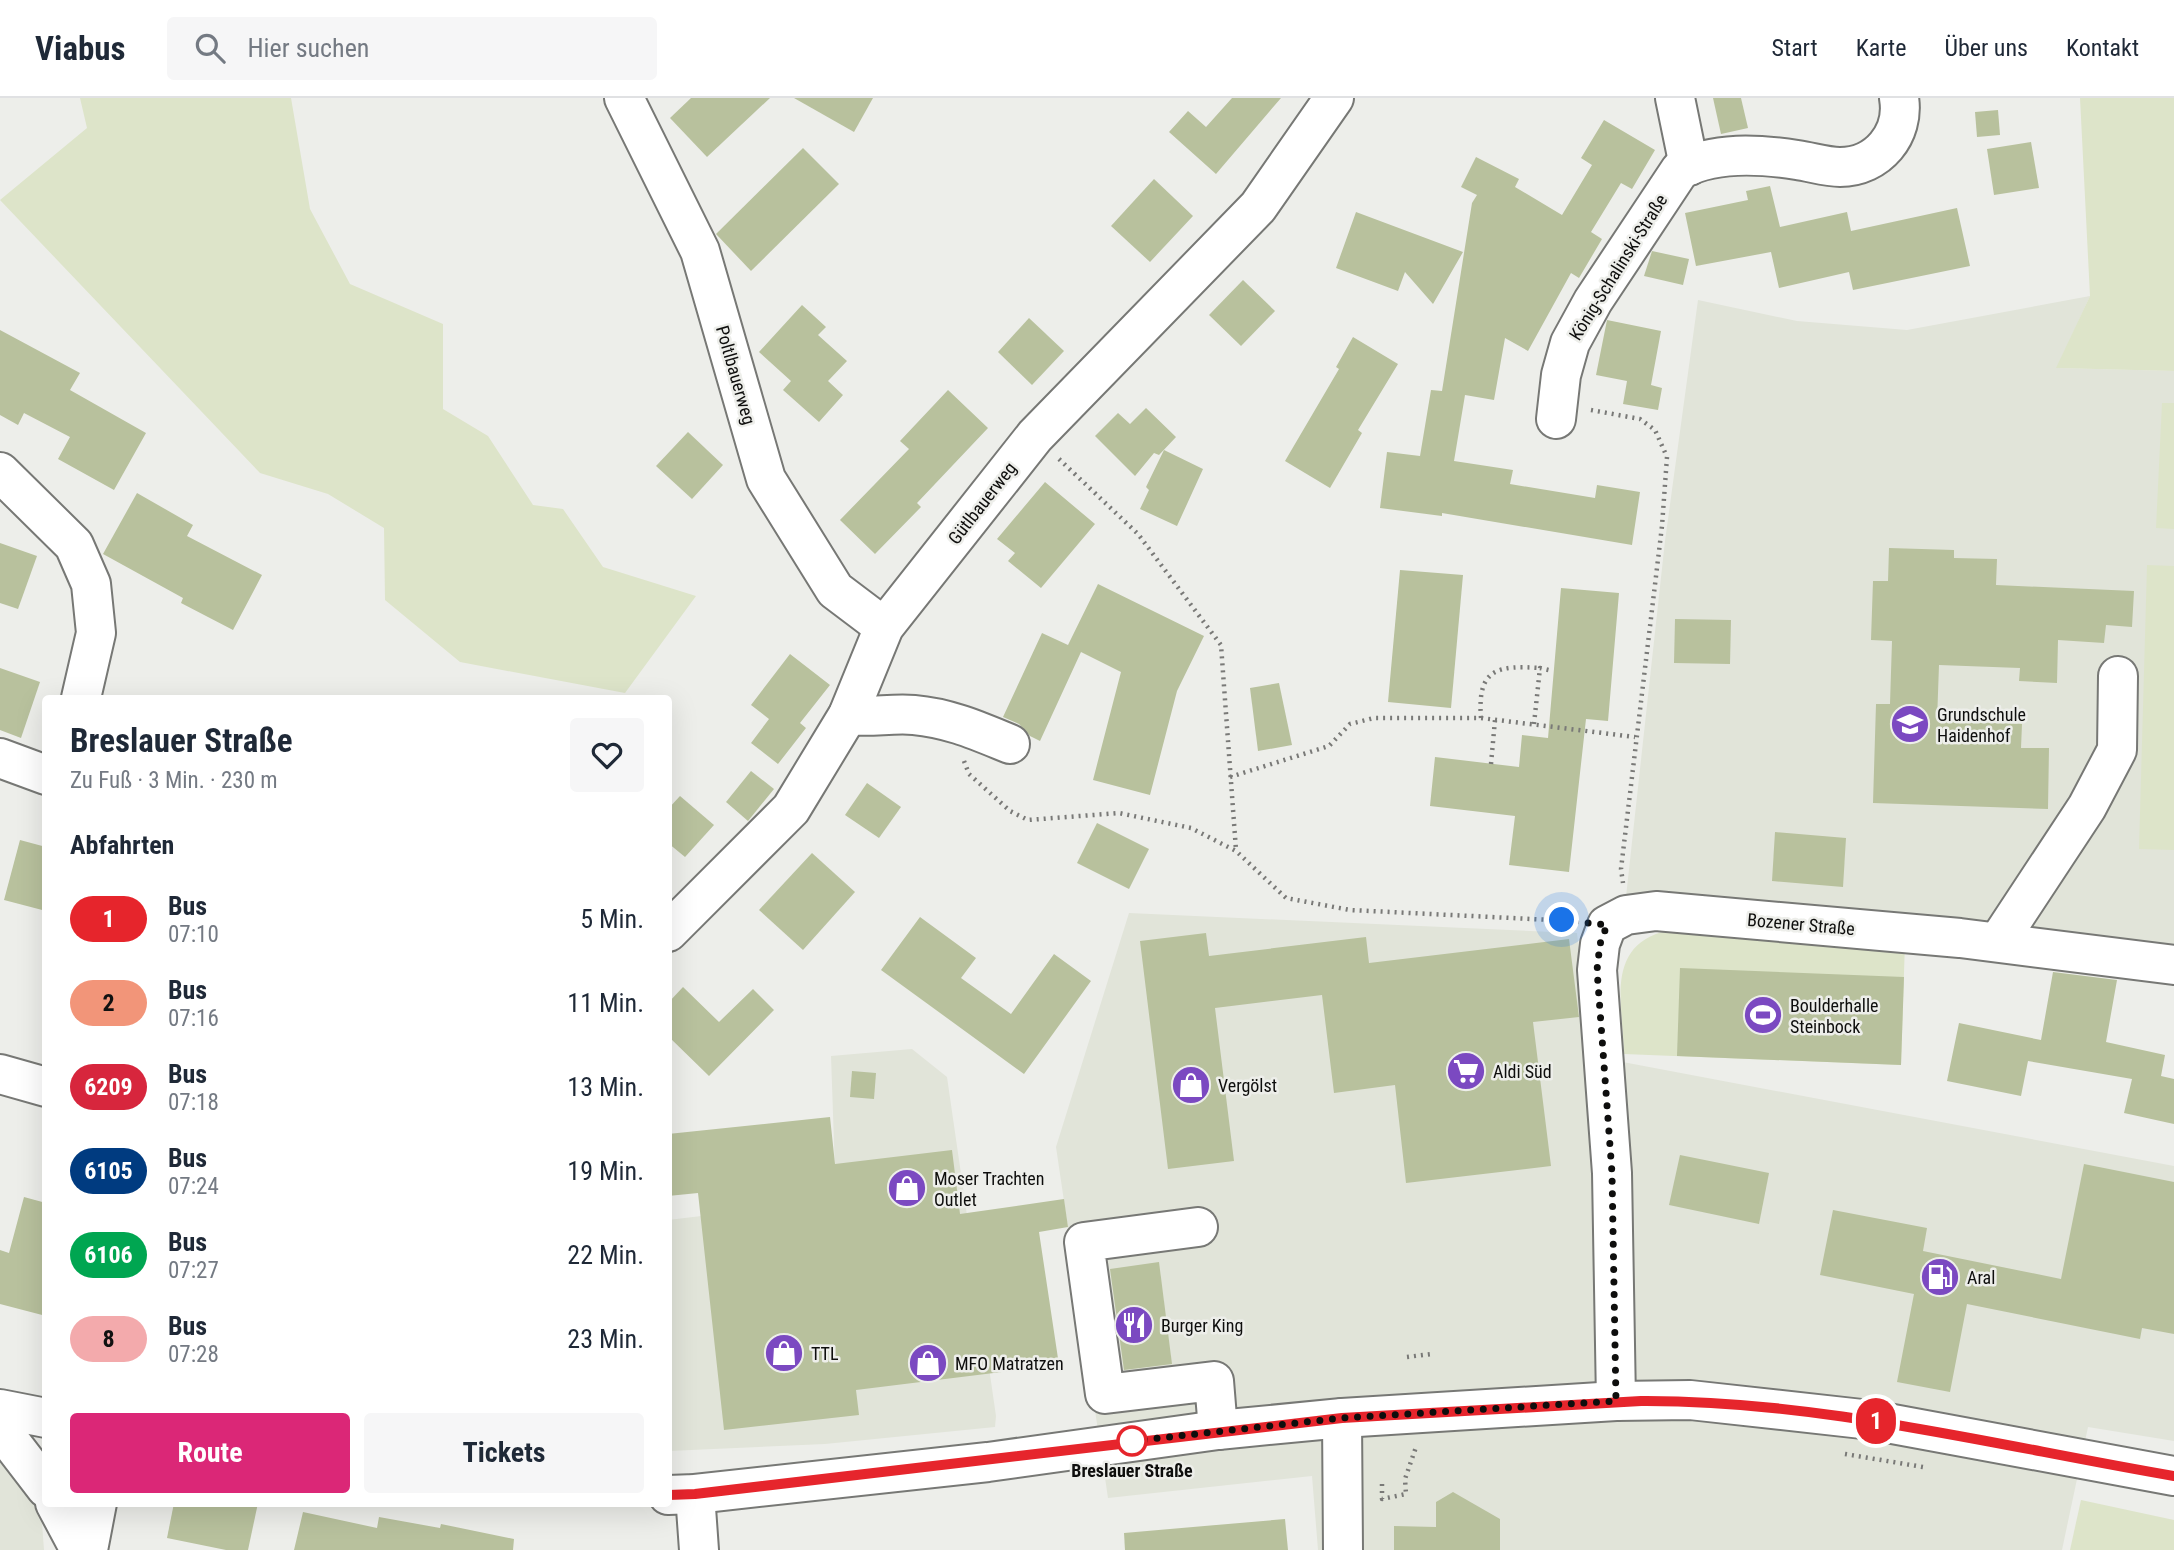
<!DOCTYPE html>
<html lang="de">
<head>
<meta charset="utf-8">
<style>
  body { margin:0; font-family:"Roboto Condensed",sans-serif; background:#f6f6f7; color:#1f2937; height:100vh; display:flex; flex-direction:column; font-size:26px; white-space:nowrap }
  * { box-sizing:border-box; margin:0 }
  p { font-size:23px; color:#747a83 }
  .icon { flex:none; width:38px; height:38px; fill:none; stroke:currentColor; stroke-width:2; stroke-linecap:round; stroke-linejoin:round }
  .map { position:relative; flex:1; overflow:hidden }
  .panel { position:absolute; left:42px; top:597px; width:630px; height:812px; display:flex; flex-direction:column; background:#fff; border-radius:7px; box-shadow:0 7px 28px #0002 }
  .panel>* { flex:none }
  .badge { padding:0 14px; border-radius:23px; font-size:24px; line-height:46px }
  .you { position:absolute; width:35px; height:35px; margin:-18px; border:5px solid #fff; border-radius:50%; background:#1a73e8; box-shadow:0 0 0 10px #1a73e833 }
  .map>.badge { position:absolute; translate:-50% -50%; box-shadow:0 0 0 4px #fff }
  h2 { padding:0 28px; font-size:26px; line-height:63px }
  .round { display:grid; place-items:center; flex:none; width:74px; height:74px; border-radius:7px; background:#f6f6f7 }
  .head { display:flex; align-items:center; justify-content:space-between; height:119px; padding:0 28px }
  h1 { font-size:33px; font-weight:700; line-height:52px }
  .cta { display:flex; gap:14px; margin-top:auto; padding:14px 28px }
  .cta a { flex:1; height:80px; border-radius:7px; background:#db2777; color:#fff; font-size:28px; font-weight:700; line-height:80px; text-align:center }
  .cta a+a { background:#f6f6f7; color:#1f2937 }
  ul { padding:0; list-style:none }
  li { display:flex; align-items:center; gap:21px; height:84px; padding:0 28px }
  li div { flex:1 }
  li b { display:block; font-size:26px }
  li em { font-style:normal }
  li .badge { min-width:77px; font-weight:700; text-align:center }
  header { display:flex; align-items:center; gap:42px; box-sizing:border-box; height:98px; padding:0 35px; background:#fff; border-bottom:2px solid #e0e1e3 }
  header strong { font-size:33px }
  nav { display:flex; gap:38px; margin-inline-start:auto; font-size:24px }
  .search { width:490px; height:63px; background:#f6f6f7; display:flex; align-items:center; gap:18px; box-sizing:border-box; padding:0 24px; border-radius:7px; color:#747a83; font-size:26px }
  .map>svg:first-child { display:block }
  .built { fill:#e1e4d9 }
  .green { fill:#dde4c9 }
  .building { fill:#b8c19d }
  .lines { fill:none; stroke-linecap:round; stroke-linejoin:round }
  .minor-casing { stroke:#777875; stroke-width:42 }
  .path { stroke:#797977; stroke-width:4.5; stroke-dasharray:2 5; stroke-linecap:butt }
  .minor { stroke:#fff; stroke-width:38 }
  .line-casing { stroke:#fff; stroke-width:16 }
  .line { stroke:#e6252c; stroke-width:10 }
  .walk { stroke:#0e0e0d; stroke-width:7; stroke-dasharray:0 12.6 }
  .stop-dot { fill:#fff; stroke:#e6252c; stroke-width:3.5 }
  .labels { text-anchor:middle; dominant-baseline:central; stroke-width:5; stroke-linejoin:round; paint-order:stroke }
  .street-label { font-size:18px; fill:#0e0e0d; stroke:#edeeea }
  .poi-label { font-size:18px; fill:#0e0e0d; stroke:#edeeea; text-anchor:start }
  .stop-label { font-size:18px; font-weight:bold; fill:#0e0e0d; stroke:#edeeea }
</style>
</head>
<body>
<header>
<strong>Viabus</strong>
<div class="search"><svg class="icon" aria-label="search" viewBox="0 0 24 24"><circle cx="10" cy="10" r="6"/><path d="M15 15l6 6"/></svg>Hier suchen</div>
<nav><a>Start</a><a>Karte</a><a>Über uns</a><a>Kontakt</a></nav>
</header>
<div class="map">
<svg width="2174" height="1452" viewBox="0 0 2174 1452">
  <rect width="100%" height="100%" fill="#edeeea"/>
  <g class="built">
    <path d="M2090,198L2057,270L2174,273V859L1625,808L1665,443L1698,202L1797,223L1907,232Z"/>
    <path d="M1129,815L1577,835L1591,958L2174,1068V1343L2088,1329L2062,1452H1318L1312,1378L1108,1400L1056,1049Z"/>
    <path d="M912,951L947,979L996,1318L995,1329L825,1346L669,1353L668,1122L836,1102L831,958Z"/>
    <path d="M0,1356L25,1387L42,1425L44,1452H0Z"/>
  </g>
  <g class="green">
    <path d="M80,0H291L310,111L350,186L443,226V311L488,338L533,407L563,411L603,469L696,498L625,595L460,564L385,502L384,430L328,396L260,375L0,102L87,30Z"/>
    <path d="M2080,0H2174V273L2056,270L2090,198Z"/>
    <path d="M2162,305H2174V431L2156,430Z"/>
    <path d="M2147,467L2174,468V752L2139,751Z"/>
    <path d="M1662,834L1905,844L1901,967L1624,956C1623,908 1605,851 1662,834Z"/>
    <path d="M2081,1402L2174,1422V1452H2070Z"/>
  </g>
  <g class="building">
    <path d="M691,0H770L707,59L670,20Z"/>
    <path d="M794,0H873L854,34Z"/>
    <path d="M1232,0H1281L1216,76L1169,34L1188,13L1206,29Z"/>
    <path d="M1713,0H1741L1748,30L1721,36Z"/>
    <path d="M1998,12L2000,37L1977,39L1975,14Z"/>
    <path d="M1604,22L1655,52L1632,91L1621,85L1591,134L1602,141L1579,180L1571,175L1528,253L1505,240L1494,302L1465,297L1454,363L1513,372L1510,386L1595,400L1597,387L1640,394L1632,447L1442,415V418L1380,410L1387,354L1420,358L1431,292L1442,293L1472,105L1477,97L1461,89L1476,59L1519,81L1515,89L1562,117L1592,67L1581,60Z"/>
    <path d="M2031,44L2039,90L1994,97L1987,51Z"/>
    <path d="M803,50L839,86L751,173L716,136Z"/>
    <path d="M1154,81L1193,118L1150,164L1111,128Z"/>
    <path d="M1770,88L1780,129L1847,114L1851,133L1957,110L1970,168L1853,192L1849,174L1779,190L1771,154L1696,168L1685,115L1748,102L1746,93Z"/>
    <path d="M1356,114L1463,154L1433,206L1405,174L1398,193L1336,170Z"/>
    <path d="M1652,153L1689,161L1683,187L1644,178Z"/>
    <path d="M1243,182L1275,213L1241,248L1209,217Z"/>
    <path d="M802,207L826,229L818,237L847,263L828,283L843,297L819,324L783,292L791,283L759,254Z"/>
    <path d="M1029,220L1064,253L1032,287L998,254Z"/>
    <path d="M1607,222L1661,233L1651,287L1662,290L1658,312L1623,306L1627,283L1596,277Z"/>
    <path d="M0,232L80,275L70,292L146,335L114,392L58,361L70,339L24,315L18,327L0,317Z"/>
    <path d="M1353,239L1398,266L1358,332L1362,335L1330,390L1285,363L1339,271L1336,269Z"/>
    <path d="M948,292L988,330L917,405L921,409L875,456L840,422L909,351L900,343Z"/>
    <path d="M1146,310L1176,339L1159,357L1154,355L1135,378L1095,338L1118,315L1130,326Z"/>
    <path d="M688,334L723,367L692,401L656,368Z"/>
    <path d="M1164,352L1203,371L1177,428L1140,411L1149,392L1146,389Z"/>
    <path d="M1045,384L1095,426L1041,490L1008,463L1015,455L997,441Z"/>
    <path d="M137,395L193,427L187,438L262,477L233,532L181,505L183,500L103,456Z"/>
    <path d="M0,445L37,458L18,511L0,505Z"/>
    <path d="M1889,450L1954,452V460L1997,461L1996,487L2134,493L2132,529L2106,527L2104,545L2058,542L2057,585L2019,583L2020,570L1939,567L1937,623L2022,626L2021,650H2049L2048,711L1873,705L1876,606H1890L1892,543L1871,542L1873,483H1888Z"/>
    <path d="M1400,472L1463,477L1451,610L1388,604Z"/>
    <path d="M1098,486L1204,538L1177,593L1150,697L1093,682L1121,574L1081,554L1040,643L1030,638L1019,626L1003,619L1042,535L1068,547Z"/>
    <path d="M1561,490L1619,495L1608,623L1586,621L1569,774L1509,767L1515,718L1430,708L1435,659L1519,669L1522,637L1548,640Z"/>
    <path d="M1675,521L1731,522L1730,566L1674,565Z"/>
    <path d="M790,556L830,587L800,625L806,630L778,666L751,645L769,621L751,607Z"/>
    <path d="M0,570L40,584L21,640L0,632Z"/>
    <path d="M1279,585L1292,647L1258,653L1250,590Z"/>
    <path d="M751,673L774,691L748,723L726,704Z"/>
    <path d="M867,685L901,709L879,740L845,717Z"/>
    <path d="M680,698L714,727L685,759L668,745V711Z"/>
    <path d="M1097,725L1149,751L1129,791L1077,765Z"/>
    <path d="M1775,734L1846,740L1843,789L1772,783Z"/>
    <path d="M20,742L46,749V813L4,802Z"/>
    <path d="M812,755L855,794L803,852L759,812Z"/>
    <path d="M920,819L976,860L961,880L1011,916L1054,856L1091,883L1024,976L881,872Z"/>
    <path d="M1206,835L1209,858L1366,839L1369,865L1569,841L1579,919L1533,924L1551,1068L1406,1085L1395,987L1334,995L1322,897L1215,910L1234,1063L1168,1071L1140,843Z"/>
    <path d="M1680,870L1904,879L1901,967L1677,958Z"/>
    <path d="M2053,874L2117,882L2106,944L2165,957L2161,978L2174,981V1026L2124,1015L2132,981L2028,963L2021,998L1947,983L1959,925L2041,942Z"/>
    <path d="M683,889L719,924L753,891L774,912L709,978L668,938V905Z"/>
    <path d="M852,973L876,975L874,1001L850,999Z"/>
    <path d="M830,1019L835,1066L952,1052L960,1116L1064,1101L1068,1129L1039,1134L1059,1267L856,1292L859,1317L724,1332L698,1095L668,1098V1036Z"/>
    <path d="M1680,1057L1769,1075L1759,1126L1669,1107Z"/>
    <path d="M2084,1066L2174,1084V1236L2142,1230L2140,1241L1967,1206L1950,1294L1897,1284L1914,1196L1820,1177L1833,1112L1927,1130L1923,1153L2061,1181Z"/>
    <path d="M24,1099L46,1105V1218L0,1206V1152L9,1155Z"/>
    <path d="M1159,1164L1172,1266L1124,1272L1110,1171Z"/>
    <path d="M1453,1394L1500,1421V1452H1394V1428L1436,1429V1404Z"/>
    <path d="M174,1405H258L248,1452H226L167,1440Z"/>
    <path d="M303,1414L377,1430L379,1419L440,1430L441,1426L514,1441L513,1452H294Z"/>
    <path d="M1285,1421L1288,1452H1125L1124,1435Z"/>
  </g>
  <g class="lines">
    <g class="minor-casing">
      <g id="minor">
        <path d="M624,0L700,153L766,381L835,492L884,529"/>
        <path d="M1675,0L1689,68"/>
        <path d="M1556,321L1561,277L1570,245L1593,203L1680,72C1714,53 1759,56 1797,62C1811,64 1827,69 1840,69C1878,69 1905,36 1899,0"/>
        <path d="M0,374L74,447L91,486L96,535L81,600"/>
        <path d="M848,617C870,620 891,615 914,617C949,620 978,633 1010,646"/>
        <path d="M0,660L46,677"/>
        <path d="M668,834L791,711L848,617L884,529L1035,338L1258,109L1334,0"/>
        <path d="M1998,844L2087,709L2117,652L2118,578"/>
        <path d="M0,976L46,989"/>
        <path d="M1198,1129L1084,1144L1105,1296L1214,1283L1218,1332"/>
        <path d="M1616,1303L1612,1075L1597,872L1600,846L1607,827L1626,817L1656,813L1960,840L2174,867"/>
        <path d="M0,1311L46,1320"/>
        <path d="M1342,1320L1343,1452"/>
        <path d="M0,1330L46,1390"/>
        <path d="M695,1396L699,1452"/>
        <path d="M668,1397L695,1396L988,1364L1218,1332L1342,1320L1616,1303L1690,1302L1871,1322L2174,1378"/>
        <path d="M55,1405L80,1452"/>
        <path d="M88,1452L97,1405"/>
      </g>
    </g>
    <g class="path">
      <path d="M1591,312L1640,321L1655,332L1667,359L1662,428L1621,771L1623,785"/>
      <path d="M1059,361L1138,436L1221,547L1236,752"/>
      <path d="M1481,620C1477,571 1497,567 1540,570"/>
      <path d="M1534,626L1540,570L1553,573"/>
      <path d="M964,663L969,676L1010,713L1028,722L1119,715L1191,730L1236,753L1286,800L1350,812L1572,823"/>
      <path d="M1491,666L1495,622"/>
      <path d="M1230,679L1329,648L1350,626L1374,620H1481L1635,639"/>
      <path d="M1407,1259L1431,1256"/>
      <path d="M1845,1356L1923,1369"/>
      <path d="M1382,1386V1401L1406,1396L1405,1381L1416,1349"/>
    </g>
    <use href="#minor" class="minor"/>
  </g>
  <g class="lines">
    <g class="line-casing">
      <path id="line" d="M668,1397L695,1396L1342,1320L1641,1303C1820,1302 1998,1348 2174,1378"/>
    </g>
    <use href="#line" class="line"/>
    <path class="walk" d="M1132,1343L1342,1320L1616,1303L1612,1075L1597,872L1600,846L1607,827L1562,822"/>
  </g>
  <defs>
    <g id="school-disc" transform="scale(2.0125)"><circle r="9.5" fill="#7b49c1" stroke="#edeeea"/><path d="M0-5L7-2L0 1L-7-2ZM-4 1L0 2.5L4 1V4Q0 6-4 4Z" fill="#fff"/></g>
    <g id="stadium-disc" transform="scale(2.0125)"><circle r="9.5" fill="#7b49c1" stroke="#edeeea"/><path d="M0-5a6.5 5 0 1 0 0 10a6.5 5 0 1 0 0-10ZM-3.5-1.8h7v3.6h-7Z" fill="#fff"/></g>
    <g id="supermarket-disc" transform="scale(2.0125)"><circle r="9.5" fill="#7b49c1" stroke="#edeeea"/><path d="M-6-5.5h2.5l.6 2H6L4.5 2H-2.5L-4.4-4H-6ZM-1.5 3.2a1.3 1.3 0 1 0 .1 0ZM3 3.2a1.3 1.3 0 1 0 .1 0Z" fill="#fff"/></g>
    <g id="shop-disc" transform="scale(2.0125)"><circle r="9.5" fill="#7b49c1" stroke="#edeeea"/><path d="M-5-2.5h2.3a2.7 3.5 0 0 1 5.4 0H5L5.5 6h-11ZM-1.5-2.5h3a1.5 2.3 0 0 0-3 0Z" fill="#fff"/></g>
    <g id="fuel-disc" transform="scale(2.0125)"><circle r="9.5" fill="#7b49c1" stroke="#edeeea"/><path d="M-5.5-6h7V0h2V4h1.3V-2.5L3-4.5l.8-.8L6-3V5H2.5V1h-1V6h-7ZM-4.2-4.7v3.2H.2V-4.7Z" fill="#fff"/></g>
    <g id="restaurant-disc" transform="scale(2.0125)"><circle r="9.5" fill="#7b49c1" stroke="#edeeea"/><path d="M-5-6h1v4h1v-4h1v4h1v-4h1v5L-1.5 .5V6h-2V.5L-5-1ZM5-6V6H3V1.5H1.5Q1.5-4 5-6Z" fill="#fff"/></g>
  </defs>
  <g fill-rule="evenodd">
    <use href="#school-disc" x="1910" y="626"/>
    <use href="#stadium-disc" x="1763" y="917"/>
    <use href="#supermarket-disc" x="1466" y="973"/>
    <use href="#shop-disc" x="1191" y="987"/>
    <use href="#shop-disc" x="907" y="1090"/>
    <use href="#fuel-disc" x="1940" y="1179"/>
    <use href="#restaurant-disc" x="1134" y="1227"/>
    <use href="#shop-disc" x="784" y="1255"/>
    <use href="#shop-disc" x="928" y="1265"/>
  </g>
  <circle class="stop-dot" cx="1132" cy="1343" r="14"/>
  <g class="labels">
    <g class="street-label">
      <text transform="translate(1618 169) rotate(-58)">König-Schalinski-Straße</text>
      <text transform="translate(736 277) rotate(74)">Poltlbauerweg</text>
      <text transform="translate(982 405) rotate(-52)">Gütlbauerweg</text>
      <text transform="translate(1801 826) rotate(5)">Bozener Straße</text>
    </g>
    <g class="poi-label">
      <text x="1937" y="616">Grundschule<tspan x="1937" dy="21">Haidenhof</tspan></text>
      <text x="1790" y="907">Boulderhalle<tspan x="1790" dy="21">Steinbock</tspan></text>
      <text x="1493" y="973">Aldi Süd</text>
      <text x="1218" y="987">Vergölst</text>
      <text x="934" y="1080">Moser Trachten<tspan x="934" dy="21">Outlet</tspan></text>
      <text x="1967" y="1179">Aral</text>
      <text x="1161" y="1227">Burger King</text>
      <text x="811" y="1255">TTL</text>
      <text x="955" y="1265">MFO Matratzen</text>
    </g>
    <g class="stop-label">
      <text x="1132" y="1372">Breslauer Straße</text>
    </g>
  </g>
</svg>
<div class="you" style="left:1562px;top:822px"></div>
<b class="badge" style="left:1876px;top:1323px;background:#e6252c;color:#fff">1</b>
<section class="panel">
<div class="head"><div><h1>Breslauer Straße</h1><p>Zu Fuß · 3 Min. · 230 m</p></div><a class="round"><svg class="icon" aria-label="heart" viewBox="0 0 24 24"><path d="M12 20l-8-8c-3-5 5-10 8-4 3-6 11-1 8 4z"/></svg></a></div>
<h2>Abfahrten</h2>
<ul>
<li><span class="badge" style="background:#e6252c;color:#fff">1</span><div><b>Bus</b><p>07:10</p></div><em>5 Min.</em></li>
<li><span class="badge" style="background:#f29579;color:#111">2</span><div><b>Bus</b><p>07:16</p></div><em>11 Min.</em></li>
<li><span class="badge" style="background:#d7263d;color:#fff">6209</span><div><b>Bus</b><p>07:18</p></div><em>13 Min.</em></li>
<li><span class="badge" style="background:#003b80;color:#fff">6105</span><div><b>Bus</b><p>07:24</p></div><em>19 Min.</em></li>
<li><span class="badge" style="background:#00a651;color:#fff">6106</span><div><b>Bus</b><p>07:27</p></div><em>22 Min.</em></li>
<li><span class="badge" style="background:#f3aaac;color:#111">8</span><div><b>Bus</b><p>07:28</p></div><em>23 Min.</em></li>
</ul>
<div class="cta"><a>Route</a><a>Tickets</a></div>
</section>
</div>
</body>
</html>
